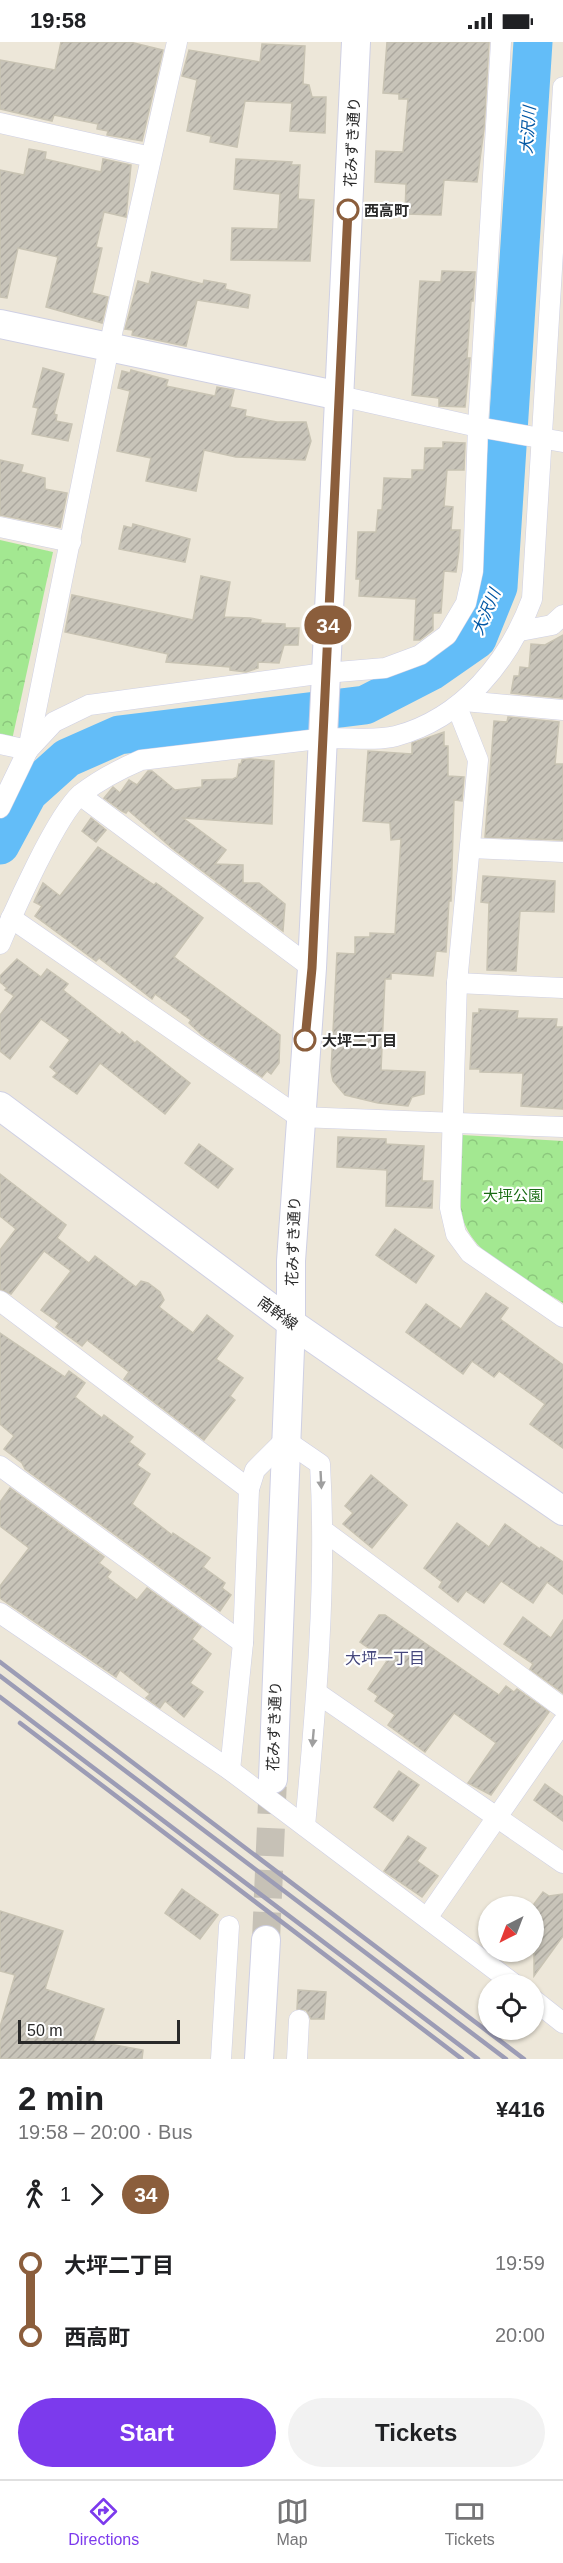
<!DOCTYPE html>
<html lang="en">
<head>
<meta charset="utf-8">
<style>
  body { margin:0; font-family:Helvetica,"Noto Sans JP",sans-serif; background:#f2f2f2; color:#202124; height:100vh; display:flex; flex-direction:column; font-size:22px; white-space:nowrap }
  * { box-sizing:border-box; margin:0 }
  p { font-size:20px; color:#757577 }
  .icon { flex:none; width:33px; height:33px; fill:none; stroke:currentColor; stroke-width:2; stroke-linecap:round; stroke-linejoin:round }
  .map { position:relative; height:2017px; overflow:hidden }
  .drawer { display:flex; flex-direction:column; background:#fff; flex:1 }
  .drawer>* { flex:none }
  .badge { padding:0 12px; border-radius:20px; font-size:21px; line-height:39px }
  .needle { width:39px; rotate:222deg }
  .buttons { position:absolute; left:478px; top:1854px; display:grid; gap:12px }
  .buttons a { display:grid; place-items:center; width:66px; height:66px; border-radius:50%; background:#fff; box-shadow:0 2px 4px #0004; font-size:30px }
  .scale { position:absolute; left:18px; bottom:15px; width:162px; box-sizing:border-box; padding-left:6px; border:3px solid #292929; border-top:0; font-size:16px; line-height:21px; white-space:nowrap; color:#292929; -webkit-text-stroke:4px #fff; paint-order:stroke }
  .map>.badge { position:absolute; translate:-50% -50%; box-shadow:0 0 0 3px #fff }
  .legs { display:flex; align-items:center; gap:9px; height:66px; padding:0 18px; font-size:20px }
  .legs p { margin-inline-start:auto }
  .overview { display:flex; align-items:center; justify-content:space-between; height:102px; padding:0 18px }
  h1 { font-size:33px; font-weight:600; line-height:45px }
  .primary-button { display:flex; gap:12px; margin-top:auto; padding:12px 18px }
  .primary-button a { flex:1; height:69px; border-radius:36px; background:#7c3aed; color:#fff; font-size:24px; font-weight:600; line-height:69px; text-align:center }
  .primary-button a+a { background:#f2f2f2; color:#202124 }
  ul { padding:0 18px; list-style:none }
  li { display:flex; align-items:center; gap:21px; height:72px; font-size:22px }
  li i { display:grid; place-items:center; width:9px; height:100%; margin:0 8px; background:currentColor }
  li i::after { content:''; width:15px; height:15px; margin:-8px; border:4px solid; border-radius:50%; background:#fff }
  li p { margin-inline-start:auto }
  li:first-child i { background:linear-gradient(#0000 50%,currentColor 0) }
  li:last-child i { background:linear-gradient(currentColor 50%,#0000 0) }
  .status { display:flex; justify-content:space-between; align-items:center; height:42px; padding:0 30px; background:#fff; direction:ltr }
  .status svg { height:16px; fill:currentColor }
  .tabs { display:flex; justify-content:space-around; align-items:center; height:84px; border-top:2px solid #e0e0e0; background:#fff; font-size:16px; color:#757577 }
  .tabs a { display:grid; justify-items:center; gap:3px }
  .tabs .active { color:#7c3aed }
  .map>svg:first-child { display:block }
  .forest { fill:url(#forest-crowns) }
  .lines { fill:none; stroke-linecap:round; stroke-linejoin:round }
  .river { stroke:#63bdf8; stroke-width:39 }
  .building { fill:url(#building-hatch); stroke:#c8c3b3; stroke-width:1.5 }
  .secondary-tunnel { stroke:#c6c1b6; stroke-width:28; stroke-dasharray:28 14; stroke-linecap:butt }
  .street-casing { stroke:#cfd0e4; stroke-width:21 }
  .secondary-casing { stroke:#cfd0e4; stroke-width:30 }
  .street { stroke:#fff; stroke-width:20 }
  .secondary { stroke:#fff; stroke-width:28 }
  .rail { stroke:#9c9cb5; stroke-width:4.5 }
  .oneway { fill:#9f9f9f }
  .line-1-casing { stroke:#fff; stroke-width:14 }
  .line-1 { stroke:#8b5e3c; stroke-width:9 }
  .stop-1-dot { fill:#fff; stroke:#8b5e3c; stroke-width:3 }
  .labels { text-anchor:middle; dominant-baseline:central; stroke-width:4.5; stroke-linejoin:round; paint-order:stroke }
  .street-label { font-size:15px; fill:#292929; stroke:#fff }
  .stop-label { font-size:15px; font-weight:bold; fill:#292929; stroke:#fff; text-anchor:start }
  .park-label { font-size:15px; fill:#1a6c14; stroke:#fff }
  .water-label { font-size:16px; font-style:italic; fill:#0257a4; stroke:#fff }
  .neighbourhood-label { font-size:16px; fill:#46487d; stroke:#fff }
</style>
</head>
<body>
<div class="status"><b>19:58</b><svg viewBox="0 0 49 12"><path d="M0 12V9h3v3zM5 12V6h3v6zM10 12V3h3v9zM15 12V0h3v12zM26 1h20v11H26zM47 4h2v5h-2z"/></svg></div>
<div class="map">
<svg width="563" height="2017" viewBox="0 0 563 2017">
  <defs>
    <pattern id="forest-crowns" width="20" height="18" patternUnits="userSpaceOnUse" patternTransform="scale(1.5)"><rect width="20" height="18" fill="#a3e891"/><path d="M2 6a3 3 0 1 1 6 0M12 15a3 3 0 1 1 6 0" fill="none" stroke="#8cc77d"/></pattern>
    <pattern id="building-hatch" width="6" height="6" patternUnits="userSpaceOnUse" patternTransform="scale(1.5)"><rect width="6" height="6" fill="#c8c4b9"/><path d="M-1 1l2-2M0 6l6-6M5 7l2-2" fill="none" stroke="#aca89f"/></pattern>
  </defs>
  <rect width="100%" height="100%" fill="#ede7d9"/>
  <g class="forest">
    <path d="M0,498L53,510L12,698L0,695Z"/>
    <path d="M462,1093L563,1099V1261C528,1239 465,1212 461,1167C459,1143 462,1117 462,1093Z"/>
  </g>
  <g class="lines">
    <path class="river" d="M0,803L28,751L67,716L119,693L365,663L431,629L477,597L498,545L533,0"/>
  </g>
  <g class="building">
    <path d="M61,0H130L163,8L142,99L107,93L108,89L97,87L98,82L54,73L52,79L0,67V18L55,28Z"/>
    <path d="M387,0H489L484,87L477,140L444,138L441,173L405,172L406,142L375,140L376,109L403,110L408,57H399V52L383,51Z"/>
    <path d="M262,2L305,4L303,42L309,43L312,55H326L325,91L290,89L292,61L245,59L237,105L210,100L211,94L187,89L197,38L182,34L189,8L260,20Z"/>
    <path d="M29,107L46,110L45,117L101,130L103,117L131,123L126,175L104,170L96,205L102,206L92,251L108,255L102,281L46,265L58,215L18,206L7,256L0,255V128L24,133Z"/>
    <path d="M236,117L292,120L291,123H300L298,157L314,158L310,219L231,218L232,186L278,187L280,152L234,147Z"/>
    <path d="M442,229L475,230L473,259H471L467,316H470L465,365L439,364V356L412,353L420,239L441,240Z"/>
    <path d="M152,230L203,242L204,238L226,242L225,247L250,253L248,266L197,258L186,304L132,293L133,288L125,287L138,239L149,242Z"/>
    <path d="M43,326L64,332L54,372L57,373L56,379L72,382L68,399L32,392L38,366L33,365Z"/>
    <path d="M131,328L168,338L166,344L215,354L217,345L234,348L230,365L246,368L245,374L277,380H306L311,399L305,418L236,415L204,408L196,449L146,439L151,416L117,409L130,349L118,346L122,329L130,331Z"/>
    <path d="M443,400L465,401L464,428H447L444,464L453,465L451,488H460L459,509L456,530L444,529L441,571H433V588L420,598H414L416,557L359,554L360,537H356L358,490H376L378,468H382L384,436L412,437V428H424L425,406H443Z"/>
    <path d="M0,418L23,423L21,430L45,436V447L67,451L60,485L0,473Z"/>
    <path d="M133,482L190,497L185,520L119,507L124,484L132,486Z"/>
    <path d="M201,534L230,540L224,575L250,576L261,578L260,581L285,582V586H299L298,603H284L279,621L258,620V626L246,630L230,628V625L166,620L168,612L65,590L72,553L193,578Z"/>
    <path d="M563,593V656L511,651L514,634H519L520,625L529,626L531,602L545,603Z"/>
    <path d="M508,675L559,680L555,722H563V798L485,795L494,679L507,680Z"/>
    <path d="M444,690V704H448V734L464,735L462,759L454,758L451,859H449L446,910L436,909L433,934L391,931V937H385L381,1028L425,1030L424,1052L412,1055L408,1064L378,1061L345,1053L333,1039L331,1029L337,911L355,912V895H370V891L395,892L401,797L391,798L390,781L363,779L368,709L412,712V701Z"/>
    <path d="M250,717L274,719L272,782L183,776L226,808L215,822L243,823V841H259L285,862L283,889L173,807L128,768L126,771L122,769L104,756L113,745L120,751L129,738L137,743L148,729H152L175,748L202,745V738L233,737L237,735L239,722H241L242,718Z"/>
    <path d="M91,776L106,788L96,800L82,789Z"/>
    <path d="M98,805L154,843L156,841L203,876L174,915L280,993L279,1021L271,1032L267,1029L262,1035L202,993L189,981L191,978L155,952L152,957L99,916L96,919L35,874L42,864L34,860L43,841L60,854Z"/>
    <path d="M483,834L555,839L554,870L520,869L516,929L487,928L489,861L481,860Z"/>
    <path d="M17,917L41,935L47,927L68,942L63,948L120,993L122,990L135,1001L137,999L190,1041L165,1072L100,1021L77,1052L53,1035L57,1031L50,1025L70,998L41,977L10,1017L0,1009V973L14,954L5,948L7,946L0,940V934Z"/>
    <path d="M479,967L518,969L517,976L557,977L556,985H563V1067L521,1064L523,1031L480,1030V1027H470L473,971H479Z"/>
    <path d="M338,1095L386,1097V1102L424,1104L422,1139H433L432,1166L386,1164L387,1128L337,1125Z"/>
    <path d="M199,1102L233,1127L218,1146L185,1121Z"/>
    <path d="M0,1132L66,1183L57,1196L89,1221L95,1214L136,1245L141,1239L148,1241L160,1250L164,1258L159,1265L193,1291L207,1273L233,1294L216,1317L243,1336L230,1354L235,1358L204,1398L124,1337L129,1330L87,1298L82,1304L56,1285L59,1281L41,1268L71,1229L44,1209L11,1252L0,1247V1208L16,1187L0,1174Z"/>
    <path d="M395,1187L434,1214L416,1241L376,1213Z"/>
    <path d="M486,1251L508,1266L500,1277L563,1323V1406L530,1382L545,1362L499,1329L494,1335L472,1319L463,1332L406,1290L426,1262L461,1287Z"/>
    <path d="M0,1291L65,1335L69,1329L85,1341L75,1355L102,1376L104,1373L133,1395L129,1400L145,1412L137,1423L150,1432L132,1462L172,1493L173,1491L210,1516L203,1525L225,1541L222,1546L231,1553L220,1569L25,1427L22,1421L4,1407L14,1394L0,1382Z"/>
    <path d="M371,1433L407,1463L372,1506L343,1482L353,1471L345,1464Z"/>
    <path d="M10,1446L104,1515L99,1521L111,1530L107,1535L137,1558L147,1546L201,1585L192,1597L211,1612L190,1641L203,1650L184,1675L165,1659L160,1666L146,1656L150,1652L120,1628L116,1635L0,1556V1544L29,1506L0,1484V1460Z"/>
    <path d="M457,1481L489,1505L505,1482L540,1507L541,1505L563,1520V1552L547,1540L533,1561L501,1539L484,1561L466,1549L458,1560L439,1545L442,1540L424,1526Z"/>
    <path d="M379,1573H385L499,1653L506,1644L514,1650L517,1647L549,1670L491,1753L468,1741L496,1701L454,1671L425,1710L388,1683L395,1673L375,1659L378,1654L368,1647L387,1619L360,1600Z"/>
    <path d="M523,1575L551,1596L563,1578V1651L530,1627L533,1622L504,1602Z"/>
    <path d="M399,1729L419,1743L393,1779L374,1765Z"/>
    <path d="M545,1742L563,1755V1779L534,1758Z"/>
    <path d="M408,1794L426,1806L417,1819L438,1834L422,1855L384,1829Z"/>
    <path d="M182,1847L218,1873L200,1897L165,1871Z"/>
    <path d="M543,1850L549,1854L563,1852V1894L534,1934V1862Z"/>
    <path d="M0,1869L63,1889L45,1947L104,1967L93,1999L143,2008L142,2017H0V1985L15,1933L0,1929Z"/>
    <path d="M298,1948L326,1950L324,1977H311L306,1968L297,1967Z"/>
  </g>
  <g class="lines">
    <path class="secondary-tunnel" d="M266,1898L273,1737"/>
    <g class="street-casing">
      <g id="street">
        <path d="M0,81L151,115"/>
        <path d="M340,354L478,385L563,400"/>
        <path d="M0,485L71,500"/>
        <path d="M520,589L552,583L563,573"/>
        <path d="M464,659L563,668"/>
        <path d="M457,665L478,718L457,941L450,1166L456,1192L470,1211L563,1275"/>
        <path d="M0,702L28,708"/>
        <path d="M28,708L54,680L89,663L325,631L385,626L420,613L447,593L466,561L473,529L478,385L501,0"/>
        <path d="M80,753L312,926"/>
        <path d="M0,766L28,708L109,305L177,0"/>
        <path d="M471,806L563,810"/>
        <path d="M11,876L299,1075L563,1085"/>
        <path d="M0,902C14,869 57,772 81,752C99,738 120,727 141,718C200,711 259,704 318,697C343,694 372,700 396,694C463,676 509,619 532,557L563,45"/>
        <path d="M457,941L563,946"/>
        <path d="M0,1259L249,1447L243,1601L230,1728"/>
        <path d="M0,1424L243,1601"/>
        <path d="M249,1447L255,1428L285,1398L320,1422C327,1543 316,1664 305,1784"/>
        <path d="M324,1489L563,1666"/>
        <path d="M0,1571L230,1728L514,1942"/>
        <path d="M317,1651L563,1821"/>
        <path d="M427,1876L563,1680"/>
        <path d="M534,1958L563,1981"/>
        <path d="M221,2017L229,1884"/>
        <path d="M297,2017L299,1978"/>
      </g>
    </g>
    <g class="secondary-casing">
      <g id="secondary">
        <path d="M0,282L340,354"/>
        <path d="M0,1064L291,1281L563,1469"/>
        <path d="M273,1737L291,1281V1219L312,926L356,0"/>
        <path d="M259,2017L266,1898"/>
      </g>
    </g>
    <use href="#street" class="street"/>
    <use href="#secondary" class="secondary"/>
    <g class="rail">
      <path d="M0,1620L524,2017"/>
      <path d="M0,1634L506,2017"/>
      <path d="M0,1655L478,2017"/>
      <path d="M20,1681L462,2017"/>
    </g>
  </g>
  <defs><path id="oneway-solid" d="M-6-.8H1V-3.2L6.5 0L1 3.2V.8H-6Z" transform="scale(1.5)"/></defs>
  <g class="oneway">
    <use href="#oneway-solid" transform="translate(321 1438) rotate(87)"/>
    <use href="#oneway-solid" transform="translate(313 1696) rotate(95)"/>
  </g>
  <g class="lines">
    <g class="line-1-casing">
      <path id="line-1" d="M305,998L312,926L348,168"/>
    </g>
    <use href="#line-1" class="line-1"/>
  </g>
  <g class="stop-1-dot">
    <circle cx="348" cy="168" r="10"/>
    <circle cx="305" cy="998" r="10"/>
  </g>
  <g class="labels">
    <g class="street-label">
      <text transform="translate(352 100) rotate(-87)">花みずき通り</text>
      <text transform="translate(293 1199) rotate(-88)">花みずき通り</text>
      <text transform="translate(278 1271) rotate(36)">南幹線</text>
      <text transform="translate(274 1684) rotate(-88)">花みずき通り</text>
    </g>
    <g class="stop-label">
      <text x="364" y="168">西高町</text>
      <text x="322" y="998">大坪二丁目</text>
    </g>
    <g class="park-label">
      <text x="513" y="1153">大坪公園</text>
    </g>
    <g class="water-label">
      <text transform="translate(528 88) rotate(-86)">大沢川</text>
      <text transform="translate(486 570) rotate(-67)">大沢川</text>
    </g>
    <g class="neighbourhood-label">
      <text x="385" y="1616">大坪一丁目</text>
    </g>
  </g>
</svg>
<div class="buttons">
<a><svg class="needle" viewBox="-14 -14 28 28"><path d="M0-13l5 13h-10z" fill="#e53935"/><path d="M0 13l5-13h-10z" fill="#757577"/></svg></a>
<a><svg class="icon" aria-label="locate" viewBox="0 0 24 24"><circle cx="12" cy="12" r="6"/><path d="M12 2v4M12 18v4M2 12h4M18 12h4"/></svg></a>
</div>
<div class="scale">50 m</div>
<b class="badge" style="left:328px;top:583px;background:#8b5e3c;color:#fff">34</b>
</div>
<section class="drawer">
<div class="overview"><div><h1>2 min</h1><p>19:58 – 20:00 · Bus</p></div><b>¥416</b></div>
<div class="legs"><svg class="icon" aria-label="walk" viewBox="0 0 24 24"><circle cx="13" cy="4" r="2"/><path d="M13 8l-2 6 4 7M11 14l-3 7M7 12l3-4h3l4 4"/></svg>1<svg class="icon" aria-label="forward" viewBox="0 0 24 24"><path d="M9 5l7 7-7 7"/></svg><b class="badge" style="background:#8b5e3c;color:#fff">34</b></div>
<ul>
<li><i style="color:#8b5e3c"></i><b>大坪二丁目</b><p>19:59</p></li>
<li><i style="color:#8b5e3c"></i><b>西高町</b><p>20:00</p></li>
</ul>
<div class="primary-button"><a>Start</a><a>Tickets</a></div>
</section>
<nav class="tabs">
<a class="active"><svg class="icon" aria-label="directions" viewBox="0 0 24 24"><path d="M12 3l9 9-9 9-9-9zM9 14v-3h6M13 9l2 2-2 2"/></svg>Directions</a>
<a><svg class="icon" aria-label="map" viewBox="0 0 24 24"><path d="M3 6l6-2 6 2 6-2v14l-6 2-6-2-6 2zM9 4v14M15 6v14"/></svg>Map</a>
<a><svg class="icon" aria-label="tickets" viewBox="0 0 24 24"><path d="M3 7h18v10H3zM15 7v10"/></svg>Tickets</a>
</nav>
</body>
</html>
